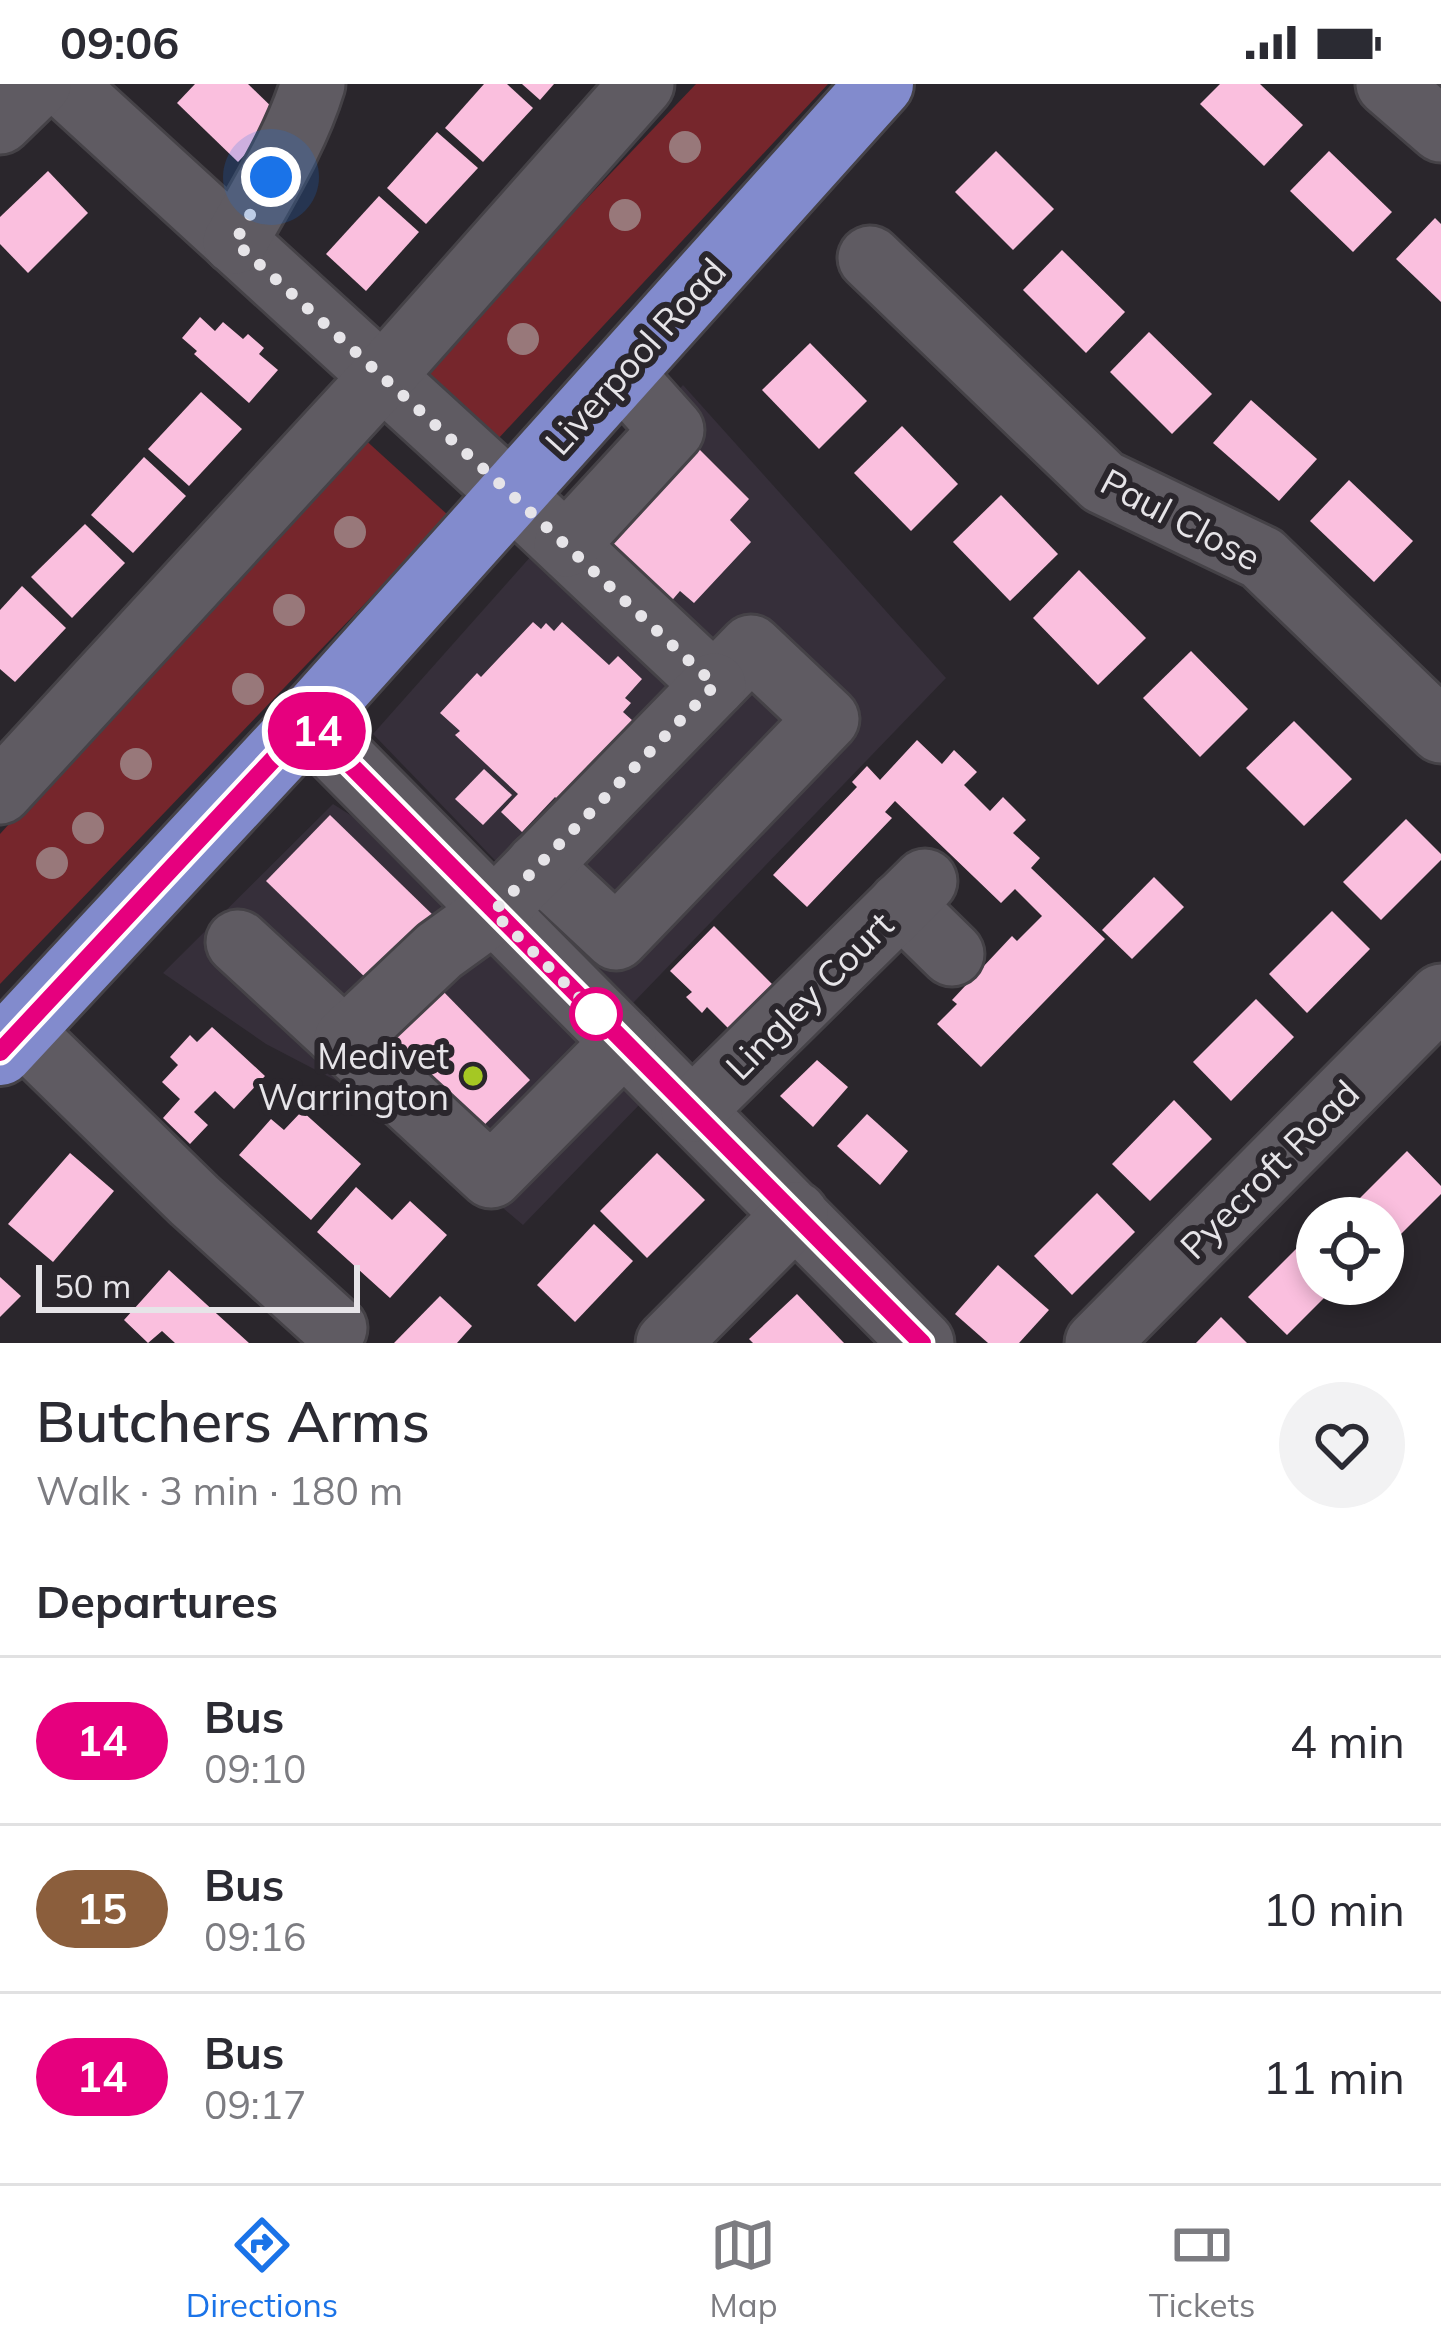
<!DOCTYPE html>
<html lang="en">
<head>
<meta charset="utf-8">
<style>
  body { margin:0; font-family:Mulish,sans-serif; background:#f2f2f3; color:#2b2b33; height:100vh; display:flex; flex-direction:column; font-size:45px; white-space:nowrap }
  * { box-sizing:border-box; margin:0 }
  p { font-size:39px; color:#7c7c81 }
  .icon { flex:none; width:66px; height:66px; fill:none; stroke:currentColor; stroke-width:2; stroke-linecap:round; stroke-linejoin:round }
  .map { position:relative; height:1259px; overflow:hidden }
  .panel { display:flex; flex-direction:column; background:#fff; flex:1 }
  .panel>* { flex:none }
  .badge { padding:0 24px; border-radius:39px; font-size:42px; line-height:78px }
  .controls { position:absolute; left:1296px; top:1113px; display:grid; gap:24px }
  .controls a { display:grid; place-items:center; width:108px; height:108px; border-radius:50%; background:#fff; box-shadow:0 6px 18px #0003; font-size:60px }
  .scale { position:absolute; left:36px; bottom:30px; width:324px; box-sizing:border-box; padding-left:12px; border:6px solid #e6e4e8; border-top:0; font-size:33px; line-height:42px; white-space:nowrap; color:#e6e4e8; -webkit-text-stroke:9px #2a262c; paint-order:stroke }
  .you { position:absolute; width:60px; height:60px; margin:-30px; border:9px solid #fff; border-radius:50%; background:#1a73e8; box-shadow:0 0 0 18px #1a73e833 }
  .map>.badge { position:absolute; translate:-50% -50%; box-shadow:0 0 0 6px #fff }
  h2 { padding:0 36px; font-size:45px; line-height:108px }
  .round { display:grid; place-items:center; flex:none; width:126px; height:126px; border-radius:63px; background:#f2f2f3 }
  .summary { display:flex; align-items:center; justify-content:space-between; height:204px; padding:0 36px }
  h1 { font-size:57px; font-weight:600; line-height:90px }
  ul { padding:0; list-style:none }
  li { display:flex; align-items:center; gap:36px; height:168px; padding:0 36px; border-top:3px solid #e1e1e2 }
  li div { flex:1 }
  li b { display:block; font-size:45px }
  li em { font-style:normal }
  li .badge { min-width:132px; font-weight:700; text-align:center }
  .status { display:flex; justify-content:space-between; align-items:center; height:84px; padding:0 60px; background:#fff; direction:ltr }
  .status svg { height:33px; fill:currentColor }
  .tabs { display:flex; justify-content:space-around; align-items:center; height:168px; border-top:3px solid #e1e1e2; background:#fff; font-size:33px; color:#7c7c81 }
  .tabs a { display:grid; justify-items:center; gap:6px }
  .tabs .active { color:#1a73e8 }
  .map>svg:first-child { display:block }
  .built { fill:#362f3a }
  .green { fill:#76262c }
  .building { fill:#fabfde }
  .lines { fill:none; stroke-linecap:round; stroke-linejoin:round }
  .minor-casing { stroke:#454247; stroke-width:69 }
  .highway-casing { stroke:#454247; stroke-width:72 }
  .minor { stroke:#5f5b62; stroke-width:63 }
  .highway { stroke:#828bcd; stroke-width:66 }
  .tree { fill:#98787a }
  .line-casing { stroke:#fff; stroke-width:27 }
  .line { stroke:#e6007e; stroke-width:18 }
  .walk { stroke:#e6e4e8; stroke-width:12; stroke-dasharray:0 21.6 }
  .stop-dot { fill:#fff; stroke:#e6007e; stroke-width:6 }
  .poi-dot { fill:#a5c823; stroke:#2a262c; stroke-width:4.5 }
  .labels { text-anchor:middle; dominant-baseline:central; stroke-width:12; stroke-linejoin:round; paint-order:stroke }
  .street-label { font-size:36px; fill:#e6e4e8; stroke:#2a262c }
  .poi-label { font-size:36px; fill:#e6e4e8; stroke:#2a262c; text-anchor:end }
</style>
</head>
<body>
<div class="status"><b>09:06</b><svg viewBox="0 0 49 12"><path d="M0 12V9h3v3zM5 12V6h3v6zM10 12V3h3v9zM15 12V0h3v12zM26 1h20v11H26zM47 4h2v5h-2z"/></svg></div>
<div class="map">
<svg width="1441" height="1259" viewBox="0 0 1441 1259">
  <rect width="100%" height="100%" fill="#2a262c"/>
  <g class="built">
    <path d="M683,301L946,594L633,919L373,650Z"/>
    <path d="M333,720L377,748L641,1019L523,1141L379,1019L266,960L163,889Z"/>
  </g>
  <g class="green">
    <path d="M696,0H828L470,385L400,310Z"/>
    <path d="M361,352L449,432L0,900V750Z"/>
  </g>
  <g class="building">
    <path d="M195,0H248L281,32L238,78L177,19Z"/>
    <path d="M484,0H507L533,24L483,78L445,44Z"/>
    <path d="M522,0H554L540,16Z"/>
    <path d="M1220,0H1260L1303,41L1264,82L1200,20Z"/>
    <path d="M437,48L478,84L426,140L387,104Z"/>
    <path d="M996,67L1054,125L1013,166L955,108Z"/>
    <path d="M1329,67L1392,128L1353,168L1290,107Z"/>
    <path d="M48,87L88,129L28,189L0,160V133Z"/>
    <path d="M379,112L419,148L366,207L326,170Z"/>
    <path d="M1435,134L1441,140V218L1396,175Z"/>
    <path d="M1062,166L1125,228L1086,269L1023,206Z"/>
    <path d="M200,233L215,247L223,238L243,255L248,250L264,264L259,270L278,286L249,319L194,270L197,267L182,254Z"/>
    <path d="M1149,248L1212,310L1172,350L1110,288Z"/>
    <path d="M810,259L867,317L819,365L762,306Z"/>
    <path d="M201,308L242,345L189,402L148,365Z"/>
    <path d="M1251,316L1317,375L1279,417L1213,359Z"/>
    <path d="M902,342L958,400L911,447L854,389Z"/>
    <path d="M694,360L749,415L730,436L751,458L694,519L680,507L662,528L594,466Z"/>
    <path d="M144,373L186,412L133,469L91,431Z"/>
    <path d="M1349,396L1413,457L1374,498L1310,437Z"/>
    <path d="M1001,411L1058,470L1010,517L953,458Z"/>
    <path d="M85,440L125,479L72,534L31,493Z"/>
    <path d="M1079,486L1146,554L1098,601L1033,534Z"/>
    <path d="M22,502L66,544L15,598L0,585V526Z"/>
    <path d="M533,538L541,545L546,539L554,547L562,538L609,581L618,572L642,595L625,614L631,619L623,628L633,637L601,671L606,676L564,721L555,713L522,748L501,728L518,710L455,651L460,647L440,629L477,589L481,593Z"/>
    <path d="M1191,567L1248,625L1200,673L1143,614Z"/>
    <path d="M1294,637L1352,695L1304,742L1246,684Z"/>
    <path d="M917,656L942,680L954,666L977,688L964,701L990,727L1003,713L1026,736L1013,749L1040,774L1031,784L1105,855L981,983L937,940L957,920L952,916L1012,852L1017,857L1042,832L1015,805L1001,819L895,717L885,728L892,734L807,823L773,791L857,703L852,698L867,682L880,696Z"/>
    <path d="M484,685L512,711L483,741L455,715Z"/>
    <path d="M330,731L436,834L372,900L266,797Z"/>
    <path d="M1406,735L1441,770V776L1381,836L1343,798Z"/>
    <path d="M1154,793L1184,823L1132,875L1102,846Z"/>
    <path d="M1332,827L1370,865L1307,929L1269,890Z"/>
    <path d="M714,842L774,902L730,946L707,923L702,929L686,913L692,908L670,887Z"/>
    <path d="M436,900L530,996L475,1050L381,954Z"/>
    <path d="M1256,915L1294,953L1231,1017L1193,978Z"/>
    <path d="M212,943L265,992L234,1025L215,1007L194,1028L208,1041L190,1060L163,1034L180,1015L162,998L178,981L170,973L190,951L197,958Z"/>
    <path d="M817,976L848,1003L813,1043L780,1012Z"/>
    <path d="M1174,1016L1212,1055L1150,1117L1112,1080Z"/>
    <path d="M302,1027L361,1080L311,1136L239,1071L271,1035L284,1046Z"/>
    <path d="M867,1030L908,1067L880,1101L837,1062Z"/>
    <path d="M1407,1067L1441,1102V1110L1383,1168V1134H1347L1344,1130Z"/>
    <path d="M70,1069L114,1107L53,1178L8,1140Z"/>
    <path d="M657,1069L705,1116L647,1174L600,1127Z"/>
    <path d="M356,1103L392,1136L410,1117L447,1151L390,1214L317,1148Z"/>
    <path d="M1097,1109L1135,1148L1072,1211L1034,1172Z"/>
    <path d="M594,1140L633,1177L575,1238L537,1201Z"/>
    <path d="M1311,1150L1317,1156V1200H1338L1287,1251L1248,1213Z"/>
    <path d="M998,1181L1049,1226L1019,1259H988L955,1230Z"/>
    <path d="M169,1186L217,1230L249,1259H175L162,1247L148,1259L124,1236Z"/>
    <path d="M0,1193L21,1212L0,1233Z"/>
    <path d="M797,1210L844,1259H753L749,1255Z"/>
    <path d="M440,1212L472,1242L457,1259H394Z"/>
    <path d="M1221,1233L1247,1259H1196Z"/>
  </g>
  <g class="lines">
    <g class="minor-casing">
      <g id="minor">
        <path d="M63,0L511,410L714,601L751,563L827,635L616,854L538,781"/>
        <path d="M1388,0L1441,46"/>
        <path d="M0,38L39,0"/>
        <path d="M235,158C263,107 296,56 313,0"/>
        <path d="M870,174L1103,398L1262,474L1441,647"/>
        <path d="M566,461L672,346L621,289"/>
        <path d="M307,638L922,1259"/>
        <path d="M0,708L382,293L642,0"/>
        <path d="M901,820L952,870"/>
        <path d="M238,858L491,1092L624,958"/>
        <path d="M20,946L194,1116L335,1244"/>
        <path d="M346,955L439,867L493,828L714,601"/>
        <path d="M693,1026L925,797"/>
        <path d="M668,1259L796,1130"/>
        <path d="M1097,1259L1441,912"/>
      </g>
    </g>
    <g class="highway-casing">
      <path id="highway" d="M0,968L307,638L880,0"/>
    </g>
    <use href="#minor" class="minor"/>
    <use href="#highway" class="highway"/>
  </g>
  <g class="tree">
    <circle cx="685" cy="63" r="16"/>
    <circle cx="625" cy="131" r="16"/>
    <circle cx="523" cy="255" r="16"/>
    <circle cx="350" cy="448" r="16"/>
    <circle cx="289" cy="526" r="16"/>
    <circle cx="248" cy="605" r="16"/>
    <circle cx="136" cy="680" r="16"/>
    <circle cx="88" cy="744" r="16"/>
    <circle cx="52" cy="779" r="16"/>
  </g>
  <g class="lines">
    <g class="line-casing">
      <path id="line" d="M0,968L308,638L922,1259"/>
    </g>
    <use href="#line" class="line"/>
    <path class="walk" d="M271,93L235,158L511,410L715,601L493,828L596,930"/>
  </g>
  <circle class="stop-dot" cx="596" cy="930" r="24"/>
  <circle class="poi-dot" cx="473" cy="992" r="12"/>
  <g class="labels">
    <g class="street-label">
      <text transform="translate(635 272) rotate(-48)">Liverpool Road</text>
      <text transform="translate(1181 435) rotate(28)">Paul Close</text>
      <text transform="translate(809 911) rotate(-45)">Lingley Court</text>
      <text transform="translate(1269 1085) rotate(-45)">Pyecroft Road</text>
    </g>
    <g class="poi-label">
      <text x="449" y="971">Medivet<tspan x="449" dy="41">Warrington</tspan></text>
    </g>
  </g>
</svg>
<div class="controls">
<a><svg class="icon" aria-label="locate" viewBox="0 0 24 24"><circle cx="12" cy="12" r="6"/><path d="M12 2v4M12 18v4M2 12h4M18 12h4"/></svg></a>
</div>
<div class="scale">50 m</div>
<div class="you" style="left:271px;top:93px"></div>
<b class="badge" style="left:317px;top:647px;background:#e6007e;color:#fff">14</b>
</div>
<section class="panel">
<div class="summary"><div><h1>Butchers Arms</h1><p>Walk · 3 min · 180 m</p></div><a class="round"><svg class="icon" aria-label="heart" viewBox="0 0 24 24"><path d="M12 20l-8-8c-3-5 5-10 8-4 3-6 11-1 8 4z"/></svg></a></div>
<h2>Departures</h2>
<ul>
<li><span class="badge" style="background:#e6007e;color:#fff">14</span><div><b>Bus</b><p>09:10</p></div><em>4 min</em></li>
<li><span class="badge" style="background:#8b5e3c;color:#fff">15</span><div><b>Bus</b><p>09:16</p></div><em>10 min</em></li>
<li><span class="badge" style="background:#e6007e;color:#fff">14</span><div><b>Bus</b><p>09:17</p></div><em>11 min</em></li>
</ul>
</section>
<nav class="tabs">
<a class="active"><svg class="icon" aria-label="directions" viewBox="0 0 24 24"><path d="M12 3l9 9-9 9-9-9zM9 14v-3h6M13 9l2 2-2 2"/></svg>Directions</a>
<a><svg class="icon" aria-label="map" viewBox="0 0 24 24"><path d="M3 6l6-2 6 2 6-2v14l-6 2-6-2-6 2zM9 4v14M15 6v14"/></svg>Map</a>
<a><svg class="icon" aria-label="tickets" viewBox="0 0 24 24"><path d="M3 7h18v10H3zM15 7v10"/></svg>Tickets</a>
</nav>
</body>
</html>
